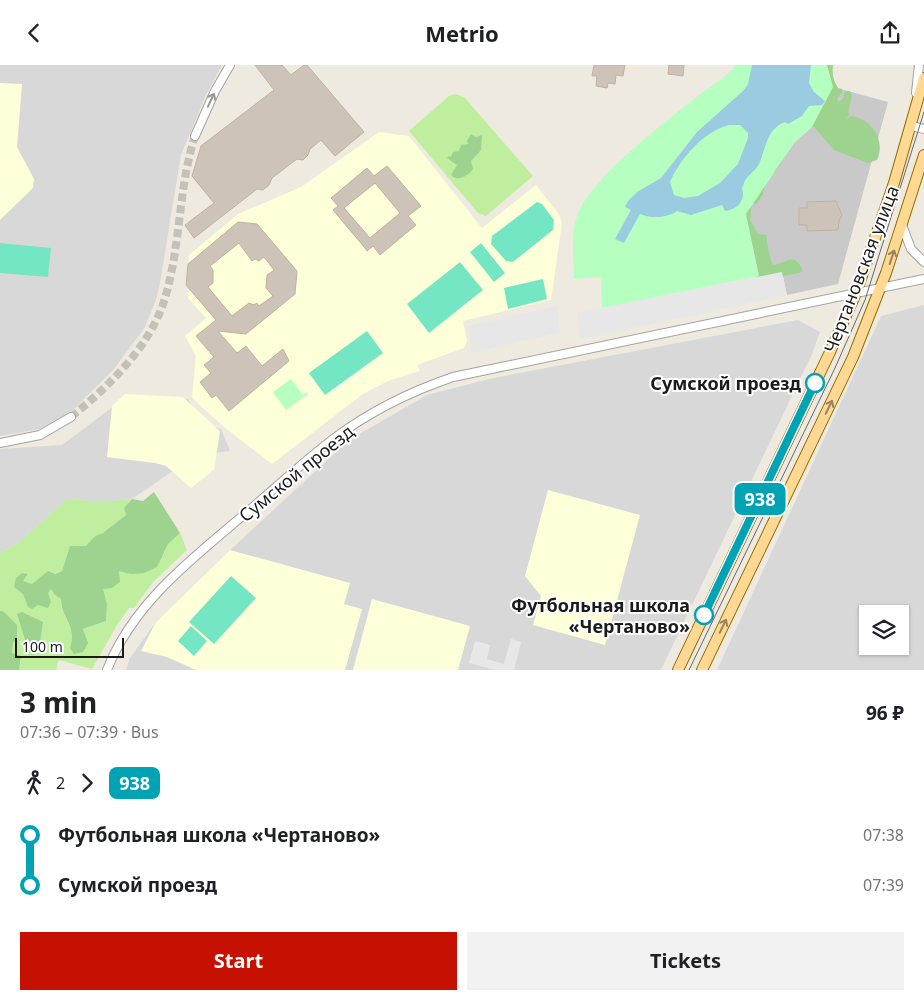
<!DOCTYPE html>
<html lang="en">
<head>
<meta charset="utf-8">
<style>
  body { margin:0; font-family:"Noto Sans",sans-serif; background:#f2f2f2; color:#202124; height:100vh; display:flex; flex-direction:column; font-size:19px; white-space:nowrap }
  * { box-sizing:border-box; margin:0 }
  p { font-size:16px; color:#757577 }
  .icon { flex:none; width:28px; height:28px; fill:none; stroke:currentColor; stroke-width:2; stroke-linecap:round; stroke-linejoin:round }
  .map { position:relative; height:605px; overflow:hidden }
  .sheet { display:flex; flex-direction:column; background:#fff; flex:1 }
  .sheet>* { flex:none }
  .badge { padding:0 10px; border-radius:8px; font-size:18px; line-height:32px }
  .fabs { position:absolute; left:859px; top:540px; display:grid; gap:10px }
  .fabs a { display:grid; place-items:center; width:50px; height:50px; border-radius:0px; background:#fff; box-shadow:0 1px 4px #0004; font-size:25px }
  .scale { position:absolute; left:15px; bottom:12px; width:109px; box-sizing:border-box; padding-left:5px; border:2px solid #1b1b1b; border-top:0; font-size:14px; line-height:18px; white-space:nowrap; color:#1b1b1b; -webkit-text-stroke:4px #fff; paint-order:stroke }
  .map>.badge { position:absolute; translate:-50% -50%; box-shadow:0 0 0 2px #fff }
  .legs { display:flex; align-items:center; gap:8px; height:55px; padding:0 20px; font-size:16px }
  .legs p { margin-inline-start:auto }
  .head { display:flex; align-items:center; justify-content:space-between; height:85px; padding:0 20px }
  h1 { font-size:28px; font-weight:700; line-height:38px }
  .cta { display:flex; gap:10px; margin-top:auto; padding:10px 20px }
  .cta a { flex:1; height:58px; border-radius:0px; background:#c61100; color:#fff; font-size:20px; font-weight:700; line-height:58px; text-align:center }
  .cta a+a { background:#f2f2f2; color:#202124 }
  ul { padding:0 20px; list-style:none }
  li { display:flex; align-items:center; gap:18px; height:50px; font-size:19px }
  li i { display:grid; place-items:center; width:8px; height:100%; margin:0 6px; background:currentColor }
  li i::after { content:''; width:12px; height:12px; margin:-6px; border:4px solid; border-radius:50%; background:#fff }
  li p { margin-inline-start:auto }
  li:first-child i { background:linear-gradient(#0000 50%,currentColor 0) }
  li:last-child i { background:linear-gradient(currentColor 50%,#0000 0) }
  header { display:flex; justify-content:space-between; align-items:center; height:65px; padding:0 20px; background:#fff; font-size:22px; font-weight:700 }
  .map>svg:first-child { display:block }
  .residential { fill:#d9d8d8; fill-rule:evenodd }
  .education { fill:#fcffd7 }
  .religious { fill:#c9c9c9 }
  .grass { fill:#bfee9e }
  .forest { fill:#9dd28f }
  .park { fill:#b5ffc1 }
  .pitch { fill:#74e6c3 }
  .parking { fill:#e7e7e7 }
  .water { fill:#9acbe1; fill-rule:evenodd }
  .building { fill:#cec3b8; stroke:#c1b1a0; fill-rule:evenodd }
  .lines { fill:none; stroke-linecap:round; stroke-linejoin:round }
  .minor-tunnel { stroke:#c4c1b8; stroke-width:8; stroke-dasharray:8 4; stroke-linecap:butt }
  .minor-casing { stroke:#a2a2a2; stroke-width:10 }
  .major-casing { stroke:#926e00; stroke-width:12 }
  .minor { stroke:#fff; stroke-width:8 }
  .major { stroke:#ffd993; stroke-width:10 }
  .tram { stroke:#696969; stroke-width:1 }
  .oneway { stroke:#989898 }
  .oneway2 { stroke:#98845d }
  .line-1-casing { stroke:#fff; stroke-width:11 }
  .line-1 { stroke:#00a3b4; stroke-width:8 }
  .stop-1-dot { fill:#fff; stroke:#00a3b4; stroke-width:2.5 }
  .labels { text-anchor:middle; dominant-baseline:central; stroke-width:4; stroke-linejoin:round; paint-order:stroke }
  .street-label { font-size:18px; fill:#1b1b1b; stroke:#fff }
  .stop-label { font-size:18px; font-weight:bold; fill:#1b1b1b; stroke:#fff; text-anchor:end }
</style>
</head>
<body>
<header><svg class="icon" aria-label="back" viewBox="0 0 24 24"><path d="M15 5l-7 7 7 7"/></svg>Metrio<svg class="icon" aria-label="share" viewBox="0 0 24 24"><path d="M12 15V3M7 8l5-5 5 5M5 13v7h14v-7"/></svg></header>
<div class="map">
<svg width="924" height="605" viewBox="0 0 924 605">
  <rect width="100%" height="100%" fill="#eeeadf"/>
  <g class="residential">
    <path d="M0,0H222L206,30L181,90L160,218L156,235L145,262L114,304L72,346L40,364L0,371Z"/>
    <path d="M924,240V605H717L881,251ZM868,549H900V581H868Z"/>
    <path d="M798,255L820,267L812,289L661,605H126L130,593L156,557L228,487L349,375L427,330L489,314Z"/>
    <path d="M133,331L188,334L200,357L221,364L230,386L196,390L132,434L102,437L67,434L17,479L0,488V384L62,380L126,332Z"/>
  </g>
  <g class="education">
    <path d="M0,18L22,19L17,82L34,114L33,123L0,155Z"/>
    <path d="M379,67L409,71L482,163L536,120L560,151L562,158L551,235L463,256L467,276L464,283L417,300L420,306L388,316L363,329L272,399L224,362L192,333L196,291L185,271L206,253L188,233L189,223L186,220L189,190L238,149L301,122Z"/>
    <path d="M125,329L183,332L220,366L214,405L191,423L166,401L155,398L107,392L112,341Z"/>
    <path d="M548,425L640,450L605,580L533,560L541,531L525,511Z"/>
    <path d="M230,485L350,518L344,539L362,544L345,605H196L167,592L141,586L156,557Z"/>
    <path d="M372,534L470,561L458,605H353Z"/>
  </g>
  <path class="religious" d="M833,22L888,37L838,219L787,230L782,207L759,211L746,149L794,78L812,62Z"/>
  <g class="grass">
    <path d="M455,29L464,32L533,111L486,151L478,148L409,66L449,31Z"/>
    <path d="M67,434L102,437L132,434L124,443L126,450L103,468L95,471L86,481L66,495L62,506L40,513L32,519L23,516L28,509L14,522L23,529L32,543L38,540L51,524L55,530L61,534C61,556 77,559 70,583L83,564L106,556L107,539L102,524L119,505L131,509L164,489L168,479L180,468L187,485L153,517L134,543H129L117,560L92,604L59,595L56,605H19L21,594L12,589L13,578L17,573L16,560L3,546H0V488L17,479Z"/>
  </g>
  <g class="forest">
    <path d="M811,0H833C832,9 833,15 838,23L842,24V28L837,33L838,37L843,34L845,26H850L852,31L848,48L850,49L846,54L852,51C872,55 886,75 877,95L868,98L834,85L814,62C788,63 786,106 767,113L763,129L757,139L752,138L750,155L758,169L767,170C766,176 770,195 773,200C786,199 794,185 803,206L799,208L767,214L606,177Z"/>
    <path d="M471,69L476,72L482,70L481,85L471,96L473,104C469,110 462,114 455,113L451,110L457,100L447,93L449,91L451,92L453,87L459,86L461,80L468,79L467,76Z"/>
    <path d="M154,427L180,468L168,479L157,502L144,508L131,509L119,506L120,517L112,523L103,524L107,539L106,556L83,564L88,578L83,587L74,589L70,583C77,559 62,556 61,534L55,530L51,524L48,528L51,537L48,543L38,540L32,544L28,542L23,529L14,522L16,513L22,508L28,509L23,516L32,519L48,506L55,509L62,506L70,481H86L95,471L103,468L126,450L124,443L132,434L143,436Z"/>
    <path d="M0,546H3L17,560V573L13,578L12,588L21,591L19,605H0Z"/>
    <path d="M22,547L43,557L39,584L32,590L29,587L17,549Z"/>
  </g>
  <g class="park">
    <path d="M735,0H827L833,22L812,62L794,78L746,149L759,211L602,243L601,212L574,214C574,193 570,168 578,149C593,111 662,60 694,34C705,25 729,11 735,0Z"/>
    <path d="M291,314L303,330L307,327L308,329L286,345L273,327Z"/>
  </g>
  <g class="pitch">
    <path d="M537,137L542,139L554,155L553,165L513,197L506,196L491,179L492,171Z"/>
    <path d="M0,178L51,183L48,212L0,208Z"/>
    <path d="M481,178L505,208L494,217L470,187Z"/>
    <path d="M460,197L483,225L429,268L407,239Z"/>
    <path d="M543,214L547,234L508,244L504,223Z"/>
    <path d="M367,266L383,288L325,330L309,308Z"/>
    <path d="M231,511L256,533L214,579L189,557Z"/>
    <path d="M191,561L207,576L194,591L178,576Z"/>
  </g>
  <g class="parking">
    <path d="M782,207L787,230L580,274L577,248Z"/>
    <path d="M557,241L560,267L472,288L468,261Z"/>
    <path d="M511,574L521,577L514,605H495L469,598L475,576L490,580L487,594L504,599Z"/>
  </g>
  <path class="water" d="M752,0H811L809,18L814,27L825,36L822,40L809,41L802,51L788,59L785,57C766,64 766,84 759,99C755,107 745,111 743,121C741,124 743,125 743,129C743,139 734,145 725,146L722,140L691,150L677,146C667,153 651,154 640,149L624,178L615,174L631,145L625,142L628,136L637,127L661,113L697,67L744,25L748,19ZM729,60H740L748,68V73L738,99L720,118L698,131L684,133L674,130L670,117C680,94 704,66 729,60Z"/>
  <g class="building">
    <path d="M255,0H282L291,10L304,0H307L364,67L335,91L321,75L310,84L308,90L303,95L297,94L272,113L269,120L263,125L257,124L194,173L185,160L214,138L192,111L201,81L274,25Z"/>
    <path d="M594,0H625L623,11L616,10L615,19L608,18L607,23L596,21L597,11H592Z"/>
    <path d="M669,0H684L683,11L668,9Z"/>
    <path d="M387,101L421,141L408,151L416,160L380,190L373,181L367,186L365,183L333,145L338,141L331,133L367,103L374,111ZM375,118L400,148L370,173L344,143Z"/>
    <path d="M836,136L842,150L839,156L838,165L807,166V160H799V143H807V137Z"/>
    <path d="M238,157L257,159L297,206L295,229L246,269L218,266L237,288L246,281L262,301L283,284L289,296L229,346L216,330L212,333L200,317L211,308L204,300L214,292L196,271L216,255L186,220L188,199ZM239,178L252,196L255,194L259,196L264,192L274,205L267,210L266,223L273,231L259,241L257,238L254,240L249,238L232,251L208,222L213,218V205L210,201Z"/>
  </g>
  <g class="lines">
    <path class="minor-tunnel" d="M71,352C109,321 151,281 165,233C181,180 178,124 195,71"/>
    <g class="minor-casing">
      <g id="minor">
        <path d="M916,28L919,0"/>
        <path d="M912,61L924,64"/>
        <path d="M195,71L215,26L230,0"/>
        <path d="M902,160L911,184L924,197"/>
        <path d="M0,378L40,370L71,352"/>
        <path d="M107,605C133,538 193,493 246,448C276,423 305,395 336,372C371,346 412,326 453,312L924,214"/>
      </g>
    </g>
    <g class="major-casing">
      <g id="major">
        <path d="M678,605L830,287L856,228L894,118L924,13"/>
        <path d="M702,605L853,292L886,208L924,90"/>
      </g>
    </g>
    <use href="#minor" class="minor"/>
    <use href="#major" class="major"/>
    <path class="tram" d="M689,605L835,303L865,235L924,47"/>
  </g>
  <defs><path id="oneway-shaft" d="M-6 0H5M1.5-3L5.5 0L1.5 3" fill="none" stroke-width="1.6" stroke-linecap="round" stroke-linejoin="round" transform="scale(1.25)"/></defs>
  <use class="oneway" href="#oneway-shaft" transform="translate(211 35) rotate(-65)"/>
  <g class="oneway2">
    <use href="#oneway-shaft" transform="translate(892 192) rotate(-72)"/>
    <use href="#oneway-shaft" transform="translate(829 342) rotate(-64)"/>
    <use href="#oneway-shaft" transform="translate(723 561) rotate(-64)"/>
  </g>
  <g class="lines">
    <g class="line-1-casing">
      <path id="line-1" d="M704,550L815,318"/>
    </g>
    <use href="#line-1" class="line-1"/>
  </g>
  <g class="stop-1-dot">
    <circle cx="815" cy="318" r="9"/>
    <circle cx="704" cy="550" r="9"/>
  </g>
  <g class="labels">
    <g class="street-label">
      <text transform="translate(861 204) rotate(-69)">Чертановская улица</text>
      <text transform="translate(296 408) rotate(-39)">Сумской проезд</text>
    </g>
    <g class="stop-label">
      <text x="801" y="318">Сумской проезд</text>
      <text x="690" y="540">Футбольная школа<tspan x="690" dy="21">«Чертаново»</tspan></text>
    </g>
  </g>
</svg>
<div class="fabs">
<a><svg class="icon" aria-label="layers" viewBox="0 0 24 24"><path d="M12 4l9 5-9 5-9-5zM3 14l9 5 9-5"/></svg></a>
</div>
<div class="scale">100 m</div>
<b class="badge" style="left:760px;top:434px;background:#00a3b4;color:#fff">938</b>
</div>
<section class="sheet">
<div class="head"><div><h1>3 min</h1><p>07:36 – 07:39 · Bus</p></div><b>96 ₽</b></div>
<div class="legs"><svg class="icon" aria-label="walk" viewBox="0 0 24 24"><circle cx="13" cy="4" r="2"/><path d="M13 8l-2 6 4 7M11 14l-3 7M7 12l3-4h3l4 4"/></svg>2<svg class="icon" aria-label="forward" viewBox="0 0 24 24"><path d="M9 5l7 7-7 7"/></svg><b class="badge" style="background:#00a3b4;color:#fff">938</b></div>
<ul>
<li><i style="color:#00a3b4"></i><b>Футбольная школа «Чертаново»</b><p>07:38</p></li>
<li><i style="color:#00a3b4"></i><b>Сумской проезд</b><p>07:39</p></li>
</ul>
<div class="cta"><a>Start</a><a>Tickets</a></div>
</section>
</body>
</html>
